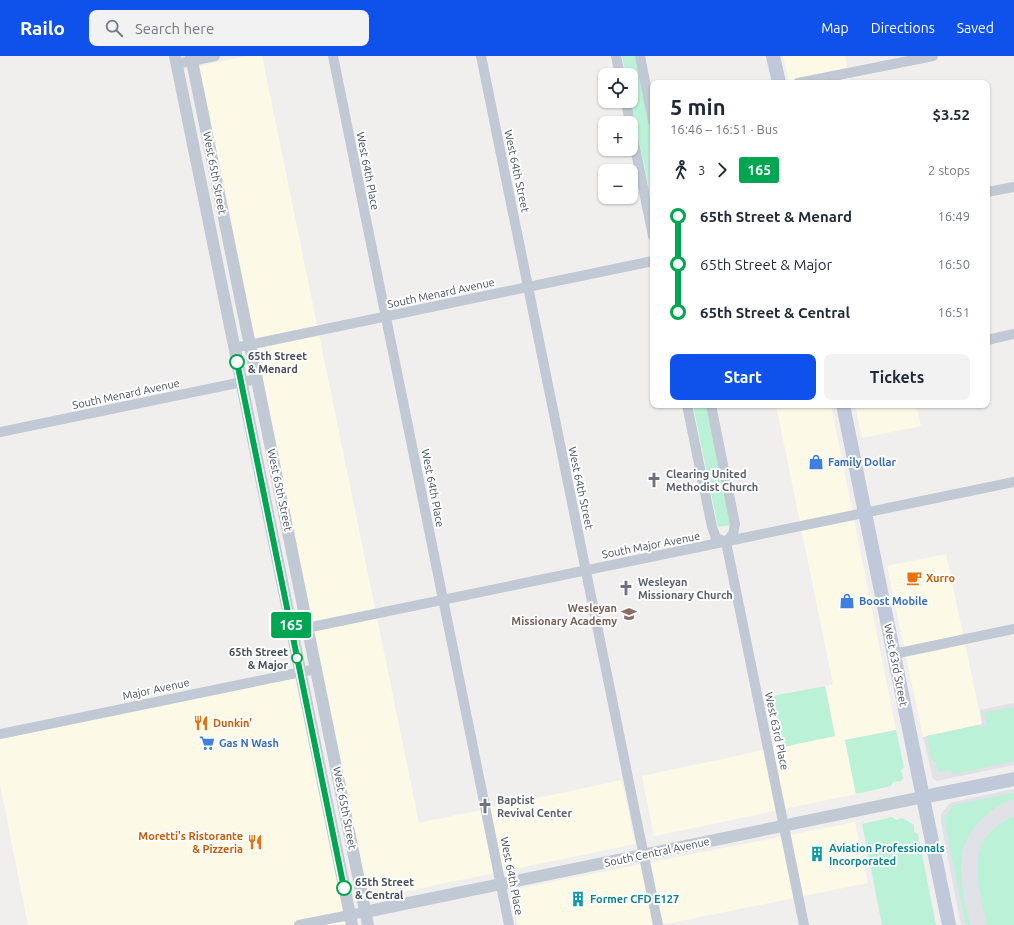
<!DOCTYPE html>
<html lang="en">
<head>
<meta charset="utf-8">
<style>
  body { margin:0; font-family:Ubuntu,sans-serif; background:#f2f2f3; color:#1f2937; height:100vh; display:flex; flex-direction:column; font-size:15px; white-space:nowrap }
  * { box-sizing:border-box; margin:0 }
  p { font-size:13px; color:#747a83 }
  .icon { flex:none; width:22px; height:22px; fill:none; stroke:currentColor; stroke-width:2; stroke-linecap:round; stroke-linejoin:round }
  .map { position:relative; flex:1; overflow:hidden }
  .side { position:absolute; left:650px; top:24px; width:340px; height:328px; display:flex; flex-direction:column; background:#fff; border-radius:8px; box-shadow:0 1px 3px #0004 }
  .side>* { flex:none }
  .badge { padding:0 8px; border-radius:3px; font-size:14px; line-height:26px }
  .tools { position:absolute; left:598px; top:12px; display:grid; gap:8px }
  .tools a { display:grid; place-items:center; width:40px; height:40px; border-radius:8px; background:#fff; box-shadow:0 1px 3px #0004; font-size:20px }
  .map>.badge { position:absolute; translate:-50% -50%; box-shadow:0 0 0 2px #fff }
  .legs { display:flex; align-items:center; gap:6px; height:44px; padding:0 20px; font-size:13px }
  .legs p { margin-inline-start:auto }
  .summary { display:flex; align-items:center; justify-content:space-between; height:68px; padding:0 20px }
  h1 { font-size:22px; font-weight:600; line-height:30px }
  .action { display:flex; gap:8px; margin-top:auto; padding:8px 20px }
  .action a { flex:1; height:46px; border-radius:8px; background:#0f52eb; color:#fff; font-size:16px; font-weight:600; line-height:46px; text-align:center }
  .action a+a { background:#f2f2f3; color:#1f2937 }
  ul { padding:0 20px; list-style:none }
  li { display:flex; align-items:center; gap:14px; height:48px; font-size:15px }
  li i { display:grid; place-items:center; width:6px; height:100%; margin:0 5px; background:currentColor }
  li i::after { content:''; width:10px; height:10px; margin:-5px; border:3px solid; border-radius:50%; background:#fff }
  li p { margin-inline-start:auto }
  li:first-child i { background:linear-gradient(#0000 50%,currentColor 0) }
  li:last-child i { background:linear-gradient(currentColor 50%,#0000 0) }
  header { display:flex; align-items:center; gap:24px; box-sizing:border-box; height:56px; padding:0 20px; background:#0f52eb; color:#fff }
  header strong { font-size:19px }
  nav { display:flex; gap:22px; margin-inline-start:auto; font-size:14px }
  .search { width:280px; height:36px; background:#f2f2f3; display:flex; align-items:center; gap:10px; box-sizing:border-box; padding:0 14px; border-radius:8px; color:#747a83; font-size:15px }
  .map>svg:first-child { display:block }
  .commercial { fill:#fdf9e7 }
  .airport { fill:#e0e2e7 }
  .green { fill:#baf1d7 }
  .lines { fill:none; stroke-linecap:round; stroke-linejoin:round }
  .minor { stroke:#c1c9d5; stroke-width:10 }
  .tertiary { stroke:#c1c9d5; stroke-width:12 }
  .secondary { stroke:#c0c9d9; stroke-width:14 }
  .line-1-casing { stroke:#fff; stroke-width:9 }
  .line-1 { stroke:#00a651; stroke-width:6 }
  .stop-1-dot { fill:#fff; stroke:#00a651; stroke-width:2 }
  .labels { text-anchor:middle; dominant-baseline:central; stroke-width:4; stroke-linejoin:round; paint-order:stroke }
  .street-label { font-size:11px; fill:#464f5d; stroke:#fff }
  .stop-label { font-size:11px; font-weight:bold; fill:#464f5d; stroke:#fff; text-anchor:start }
  .shop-label { font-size:11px; font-weight:bold; fill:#366cbe; stroke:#fff; text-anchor:start }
  .worship-label { font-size:11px; font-weight:bold; fill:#5b616d; stroke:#fff; text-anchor:start }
  .food-label { font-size:11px; font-weight:bold; fill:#c56008; stroke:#fff; text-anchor:start }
  .education-label { font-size:11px; font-weight:bold; fill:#785e54; stroke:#fff; text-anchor:end }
  .culture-label { font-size:11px; font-weight:bold; fill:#0d838f; stroke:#fff; text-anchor:start }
</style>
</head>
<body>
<header>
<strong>Railo</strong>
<div class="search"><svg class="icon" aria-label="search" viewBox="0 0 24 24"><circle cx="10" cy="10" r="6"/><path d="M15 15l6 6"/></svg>Search here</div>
<nav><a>Map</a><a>Directions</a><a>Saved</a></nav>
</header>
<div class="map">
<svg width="1014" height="869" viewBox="0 0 1014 869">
  <rect width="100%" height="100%" fill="#f1efee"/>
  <g class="commercial">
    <path d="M248,0H262L419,767L622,724L635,788L369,843L199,10Z"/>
    <path d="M783,0H845L850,27H789Z"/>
    <path d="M776,349H831L896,674L845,684L856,738L654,780L642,720L835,679L825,630L833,628Z"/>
    <path d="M855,349H916L921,370L862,382Z"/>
    <path d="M946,498L982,668L923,681L887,510Z"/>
    <path d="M304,619L348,869H28L0,728V683Z"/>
    <path d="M855,766L868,827L661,869H518L511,834Z"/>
  </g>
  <g class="airport">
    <path d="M1014,647V709L937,725L933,723L923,681L982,668L980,654Z"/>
    <path d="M1014,733V869H961L941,767V758L949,748L953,746Z"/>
  </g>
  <g class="green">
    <path d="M622,0H636L653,83V153L631,45V19H626Z"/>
    <path d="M693,349H707L732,469L718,471Z"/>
    <path d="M825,630L835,680L783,691L773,640Z"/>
    <path d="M1014,651V705L954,718L949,714L941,716L937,714L936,706L931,703L927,680L979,669L980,671L987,670L984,657Z"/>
    <path d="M896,674L904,711L901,714L903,722L901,725L893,726L891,730L856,738L845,684Z"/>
    <path d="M1014,737V743C987,752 961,778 961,808C960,829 966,849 970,869H966L944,762L946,758L947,759L952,752L951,751L954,749Z"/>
    <path d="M1014,760V869H987C978,823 962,785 1014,760Z"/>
    <path d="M892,761L896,764L902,762L914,769V776L918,778L936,869H882L862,768Z"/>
  </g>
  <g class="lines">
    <g class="minor">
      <path d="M333,0L509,869"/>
      <path d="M481,0L658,869"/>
      <path d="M616,0L620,19"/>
      <path d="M640,0L653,65"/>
      <path d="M177,8L215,0"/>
      <path d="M798,27L933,0"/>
      <path d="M626,45L630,67"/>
      <path d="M631,72L653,180"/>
      <path d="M987,136L1014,131"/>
      <path d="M987,284L1014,278"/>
      <path d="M234,292L653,205"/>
      <path d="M687,349L712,471L716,482L726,486"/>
      <path d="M711,349L735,468L733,478L726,486"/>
      <path d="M0,376L257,323"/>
      <path d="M726,486L804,869"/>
      <path d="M292,575L1014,426"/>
      <path d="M894,598L1014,573"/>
      <path d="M0,678L316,613"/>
      <path d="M299,869L365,856"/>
    </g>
    <g class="tertiary">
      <path d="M175,0L352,869"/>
      <path d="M191,0L368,869"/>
      <path d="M365,856L923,741"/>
    </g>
    <g class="secondary">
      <path d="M773,0L779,27"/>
      <path d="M843,349L949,869"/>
      <path d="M923,741L1014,723"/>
    </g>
  </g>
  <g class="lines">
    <g class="line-1-casing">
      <path id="line-1" d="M237,306L344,832"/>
    </g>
    <use href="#line-1" class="line-1"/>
  </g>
  <defs>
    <g id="shop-bare" transform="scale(1.2)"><path d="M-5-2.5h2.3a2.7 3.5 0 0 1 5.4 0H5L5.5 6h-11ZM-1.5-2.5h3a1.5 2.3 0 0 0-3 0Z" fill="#3f7fe0" stroke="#fff" stroke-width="2.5" paint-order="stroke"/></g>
    <g id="church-bare" transform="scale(1.2)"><path d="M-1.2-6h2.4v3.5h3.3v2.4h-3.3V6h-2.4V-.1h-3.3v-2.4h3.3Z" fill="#6b7280" stroke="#fff" stroke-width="2.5" paint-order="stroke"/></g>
    <g id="cafe-bare" transform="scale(1.2)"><path d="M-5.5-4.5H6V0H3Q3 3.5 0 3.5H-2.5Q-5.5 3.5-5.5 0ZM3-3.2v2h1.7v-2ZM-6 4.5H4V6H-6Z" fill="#e8710a" stroke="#fff" stroke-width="2.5" paint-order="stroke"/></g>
    <g id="school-bare" transform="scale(1.2)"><path d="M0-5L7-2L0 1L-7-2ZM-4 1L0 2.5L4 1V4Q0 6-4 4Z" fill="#8d6e63" stroke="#fff" stroke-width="2.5" paint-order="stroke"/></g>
    <g id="restaurant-bare" transform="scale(1.2)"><path d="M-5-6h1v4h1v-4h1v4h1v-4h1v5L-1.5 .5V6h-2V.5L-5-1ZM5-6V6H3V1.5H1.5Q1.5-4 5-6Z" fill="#e8710a" stroke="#fff" stroke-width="2.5" paint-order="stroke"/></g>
    <g id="supermarket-bare" transform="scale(1.2)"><path d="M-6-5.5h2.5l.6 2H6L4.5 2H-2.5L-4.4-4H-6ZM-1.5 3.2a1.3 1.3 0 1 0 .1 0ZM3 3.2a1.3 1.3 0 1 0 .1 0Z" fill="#3f7fe0" stroke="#fff" stroke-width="2.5" paint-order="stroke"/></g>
    <g id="building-bare" transform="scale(1.2)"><path d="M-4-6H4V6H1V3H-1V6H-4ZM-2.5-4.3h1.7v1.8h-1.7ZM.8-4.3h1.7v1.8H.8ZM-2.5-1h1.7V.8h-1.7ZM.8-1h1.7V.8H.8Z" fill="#0f9aa8" stroke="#fff" stroke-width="2.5" paint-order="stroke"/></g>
  </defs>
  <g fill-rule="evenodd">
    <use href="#shop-bare" x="816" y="406"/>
    <use href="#church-bare" x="654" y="424"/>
    <use href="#cafe-bare" x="914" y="522"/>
    <use href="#church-bare" x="626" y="532"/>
    <use href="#shop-bare" x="847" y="545"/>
    <use href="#school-bare" x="629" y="558"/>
    <use href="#restaurant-bare" x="201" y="667"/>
    <use href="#supermarket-bare" x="207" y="687"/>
    <use href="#church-bare" x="485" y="750"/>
    <use href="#restaurant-bare" x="255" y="786"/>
    <use href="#building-bare" x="817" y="798"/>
    <use href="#building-bare" x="578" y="843"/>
  </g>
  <g class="stop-1-dot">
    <circle cx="237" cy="306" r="7"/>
    <circle cx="297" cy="602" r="5"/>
    <circle cx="344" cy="832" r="7"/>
  </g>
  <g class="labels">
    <g class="street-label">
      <text transform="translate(368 115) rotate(79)">West 64th Place</text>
      <text transform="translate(517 115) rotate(78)">West 64th Street</text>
      <text transform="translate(215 117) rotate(79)">West 65th Street</text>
      <text transform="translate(441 237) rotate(-12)">South Menard Avenue</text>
      <text transform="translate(126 338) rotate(-12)">South Menard Avenue</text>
      <text transform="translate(433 432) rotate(79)">West 64th Place</text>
      <text transform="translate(581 432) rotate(78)">West 64th Street</text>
      <text transform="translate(280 434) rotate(78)">West 65th Street</text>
      <text transform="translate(651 489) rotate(-11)">South Major Avenue</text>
      <text transform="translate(896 609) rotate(79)">West 63rd Street</text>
      <text transform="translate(156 633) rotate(-12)">Major Avenue</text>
      <text transform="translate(777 675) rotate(78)">West 63rd Place</text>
      <text transform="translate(345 752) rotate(79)">West 65th Street</text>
      <text transform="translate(657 796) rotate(-12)">South Central Avenue</text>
      <text transform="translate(512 820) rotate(79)">West 64th Place</text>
    </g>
    <g class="stop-label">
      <text x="248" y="300">65th Street<tspan x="248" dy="13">&amp; Menard</tspan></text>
      <text x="288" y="596" text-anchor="end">65th Street<tspan x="288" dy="13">&amp; Major</tspan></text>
      <text x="355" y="826">65th Street<tspan x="355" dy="13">&amp; Central</tspan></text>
    </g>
    <g class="shop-label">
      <text x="828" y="406">Family Dollar</text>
      <text x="859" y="545">Boost Mobile</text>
      <text x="219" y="687">Gas N Wash</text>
    </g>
    <g class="worship-label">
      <text x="666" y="418">Clearing United<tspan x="666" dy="13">Methodist Church</tspan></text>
      <text x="638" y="526">Wesleyan<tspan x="638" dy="13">Missionary Church</tspan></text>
      <text x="497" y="744">Baptist<tspan x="497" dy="13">Revival Center</tspan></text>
    </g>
    <g class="food-label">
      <text x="926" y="522">Xurro</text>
      <text x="213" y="667">Dunkin'</text>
      <text x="243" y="780" text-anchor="end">Moretti's Ristorante<tspan x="243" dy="13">&amp; Pizzeria</tspan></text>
    </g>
    <g class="education-label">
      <text x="617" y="552">Wesleyan<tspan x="617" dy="13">Missionary Academy</tspan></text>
    </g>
    <g class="culture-label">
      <text x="829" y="792">Aviation Professionals<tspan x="829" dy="13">Incorporated</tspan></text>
      <text x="590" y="843">Former CFD E127</text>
    </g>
  </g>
</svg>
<div class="tools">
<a><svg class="icon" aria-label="locate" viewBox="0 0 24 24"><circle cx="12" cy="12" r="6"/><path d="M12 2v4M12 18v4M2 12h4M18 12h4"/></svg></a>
<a>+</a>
<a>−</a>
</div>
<b class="badge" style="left:291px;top:569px;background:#00a651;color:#fff">165</b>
<section class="side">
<div class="summary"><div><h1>5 min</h1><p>16:46 – 16:51 · Bus</p></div><b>$3.52</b></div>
<div class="legs"><svg class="icon" aria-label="walk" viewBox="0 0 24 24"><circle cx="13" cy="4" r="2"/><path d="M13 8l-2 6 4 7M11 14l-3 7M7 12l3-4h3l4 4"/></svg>3<svg class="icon" aria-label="forward" viewBox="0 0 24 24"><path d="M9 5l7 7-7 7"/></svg><b class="badge" style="background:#00a651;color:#fff">165</b><p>2 stops</p></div>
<ul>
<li><i style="color:#00a651"></i><b>65th Street &amp; Menard</b><p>16:49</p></li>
<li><i style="color:#00a651"></i><span>65th Street &amp; Major</span><p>16:50</p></li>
<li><i style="color:#00a651"></i><b>65th Street &amp; Central</b><p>16:51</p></li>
</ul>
<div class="action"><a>Start</a><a>Tickets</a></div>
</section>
</div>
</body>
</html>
